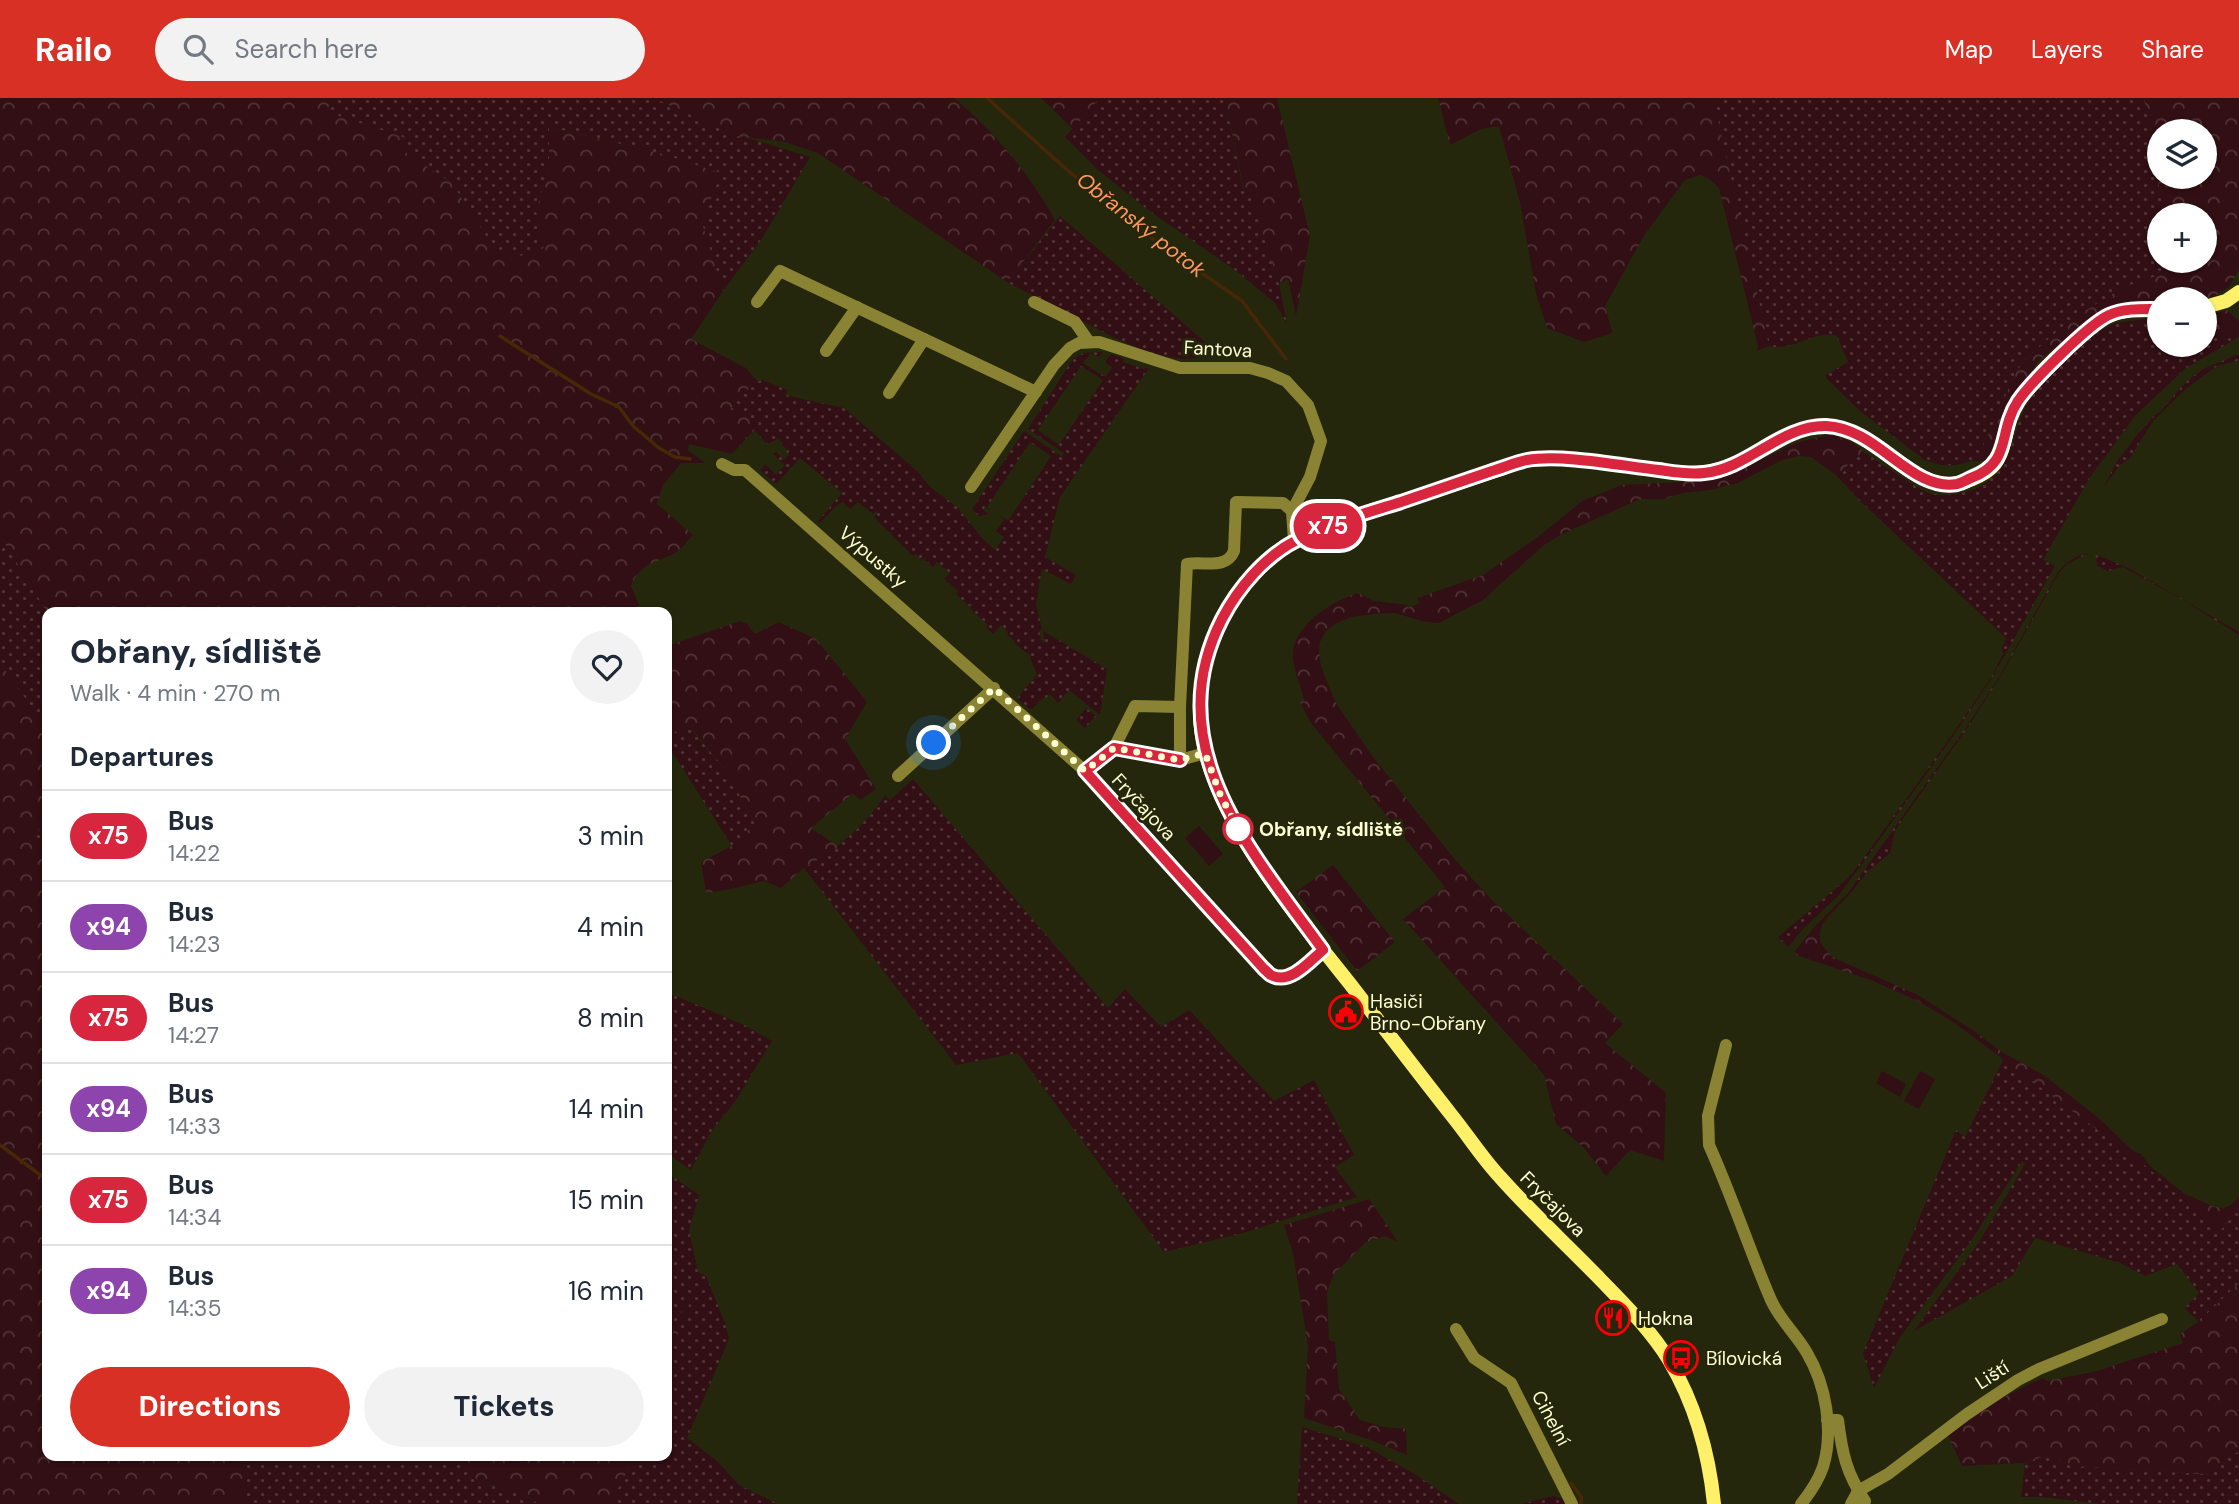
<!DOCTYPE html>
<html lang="en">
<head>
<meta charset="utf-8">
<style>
  body { margin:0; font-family:"DM Sans",sans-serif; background:#f2f2f3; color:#1f2937; height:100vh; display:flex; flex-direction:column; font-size:26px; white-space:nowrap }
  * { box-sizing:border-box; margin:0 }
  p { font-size:23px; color:#747a83 }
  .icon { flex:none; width:38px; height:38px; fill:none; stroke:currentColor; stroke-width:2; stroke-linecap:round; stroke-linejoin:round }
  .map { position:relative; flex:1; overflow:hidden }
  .panel { position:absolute; left:42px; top:509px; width:630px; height:854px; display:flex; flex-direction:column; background:#fff; border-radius:14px; box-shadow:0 2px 5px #0004 }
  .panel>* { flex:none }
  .badge { padding:0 14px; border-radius:23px; font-size:24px; line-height:46px }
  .fabs { position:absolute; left:2147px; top:21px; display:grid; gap:14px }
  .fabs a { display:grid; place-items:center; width:70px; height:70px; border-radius:50%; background:#fff; box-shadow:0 2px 5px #0004; font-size:35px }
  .you { position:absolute; width:35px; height:35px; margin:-18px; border:5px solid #fff; border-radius:50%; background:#1a73e8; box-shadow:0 0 0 10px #1a73e833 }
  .map>.badge { position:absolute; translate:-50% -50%; box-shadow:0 0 0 4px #fff }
  h2 { padding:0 28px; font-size:26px; line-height:63px }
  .round { display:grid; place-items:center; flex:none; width:74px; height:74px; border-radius:37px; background:#f2f2f3 }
  .overview { display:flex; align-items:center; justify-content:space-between; height:119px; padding:0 28px }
  h1 { font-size:33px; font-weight:800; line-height:52px }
  .cta { display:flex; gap:14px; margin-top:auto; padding:14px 28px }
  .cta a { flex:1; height:80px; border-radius:42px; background:#d93025; color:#fff; font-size:28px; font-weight:800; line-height:80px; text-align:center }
  .cta a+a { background:#f2f2f3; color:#1f2937 }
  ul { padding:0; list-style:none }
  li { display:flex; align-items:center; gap:21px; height:91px; padding:0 28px; border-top:2px solid #e0e1e3 }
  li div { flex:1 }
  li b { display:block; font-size:26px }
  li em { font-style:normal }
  li .badge { min-width:77px; font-weight:700; text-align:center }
  header { display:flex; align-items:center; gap:42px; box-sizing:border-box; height:98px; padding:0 35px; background:#d93025; color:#fff }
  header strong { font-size:33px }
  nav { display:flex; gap:38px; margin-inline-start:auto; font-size:24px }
  .search { width:490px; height:63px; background:#f2f2f3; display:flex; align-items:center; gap:18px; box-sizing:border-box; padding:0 24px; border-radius:38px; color:#747a83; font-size:26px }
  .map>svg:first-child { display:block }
  .grass { fill:url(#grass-dots); fill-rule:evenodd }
  .forest { fill:url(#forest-crowns); fill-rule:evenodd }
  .pitch { fill:#310f14 }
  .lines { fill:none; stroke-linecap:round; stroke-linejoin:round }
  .stream { stroke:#472705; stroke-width:3.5 }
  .street { stroke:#8a8333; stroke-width:12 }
  .secondary { stroke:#fff069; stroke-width:14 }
  .line-casing { stroke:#fff; stroke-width:16 }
  .line { stroke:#d7263d; stroke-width:10 }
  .walk { stroke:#ffffd2; stroke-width:7; stroke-dasharray:0 12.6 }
  .stop-dot { fill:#fff; stroke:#d7263d; stroke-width:3.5 }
  .labels { text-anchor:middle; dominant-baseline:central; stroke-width:6; stroke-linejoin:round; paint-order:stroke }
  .street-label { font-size:19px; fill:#ffffd2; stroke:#25270c }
  .stop-label { font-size:19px; font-weight:bold; fill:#ffffd2; stroke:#25270c; text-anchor:start }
  .poi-label { font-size:19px; fill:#ffffd2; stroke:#25270c; text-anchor:start }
  .water-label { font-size:21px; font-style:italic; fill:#ff9660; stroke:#25270c }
</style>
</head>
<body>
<header>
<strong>Railo</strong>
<div class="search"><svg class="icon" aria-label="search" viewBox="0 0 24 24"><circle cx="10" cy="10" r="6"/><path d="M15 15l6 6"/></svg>Search here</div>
<nav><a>Map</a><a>Layers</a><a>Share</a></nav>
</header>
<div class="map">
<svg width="2239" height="1406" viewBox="0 0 2239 1406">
  <defs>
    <pattern id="grass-dots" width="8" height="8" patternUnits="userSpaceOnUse" patternTransform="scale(1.75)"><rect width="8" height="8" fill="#310f14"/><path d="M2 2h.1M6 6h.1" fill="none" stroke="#503335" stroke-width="1.8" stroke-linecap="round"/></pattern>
    <pattern id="forest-crowns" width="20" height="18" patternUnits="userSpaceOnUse" patternTransform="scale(1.75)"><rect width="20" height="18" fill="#310f14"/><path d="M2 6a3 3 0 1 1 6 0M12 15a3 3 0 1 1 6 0" fill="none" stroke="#503335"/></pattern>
  </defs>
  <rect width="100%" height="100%" fill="#25270c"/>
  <g class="grass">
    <path d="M331,0H654L736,38L748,40L810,59L763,139L723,193L701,125L721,75L659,55L550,29L549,71L536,113L544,150L521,158L494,150L451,84L406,56L327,14Z"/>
    <path d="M1100,0H1225L1243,91L1248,88L1279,186L1287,226L1275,205L1235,172L1151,114L1098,72L1065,39Z"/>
    <path d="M1713,0H2144L2164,117H2160V163H2173V168L2169,174L2124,189L2069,223L2029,258L2017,272L1980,355L1971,363L1956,367H1941L1925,362L1861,314L1826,280V277L1848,264L1837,238C1816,231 1792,254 1769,248Z"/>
    <path d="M1060,118L1220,257L1185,261L1154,257L1111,238L1007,184Z"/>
    <path d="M2159,220L2160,247H2205V231L2226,239H2239L2186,270L2136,317L2090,379L2043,462L2055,468L1993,578L1953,638L1860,769L1837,799L1804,830L1788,849L1778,839L1847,781L1858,768L1952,637L1992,578L2003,556L2002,550L2006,540L1860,403L1836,377L1864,354C1878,363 1919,393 1932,396C1946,398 1962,396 1975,391C2016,372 2009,336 2029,303C2043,281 2092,231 2117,225C2130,222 2146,222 2159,220Z"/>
    <path d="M1102,254L1099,259L1091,255L1083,265L1105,279L1112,270L1105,264L1111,256L1124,261L1123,264L1143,271L1149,270L1060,399L1045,459L1076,477L1071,486L1042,471L1036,506L1042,531L1039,533L1042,545L1045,543L1043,533L1107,571L1100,617L1069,592L1058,605L1050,596L1046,600L1044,599L1031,612L1017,600L1037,577L1030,560L1031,558L1014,545L1015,543L1007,537L1008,534L1001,527L993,536L986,530L988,527L970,510L974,506L969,508L956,496L958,493L944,481L950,475L937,464L933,469L925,462L927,457L922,463L916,456L913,458L874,419L878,414L876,413L873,416L858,404L850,411L843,404L837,407L820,425L818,423L842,395L800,360L776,386L760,372L765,366L776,377L785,367L773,356L776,353L784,362L789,356L786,354L788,352L782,347L783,345L778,341L767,346L754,332L737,351L713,331L753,285L762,282L788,292L785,297L844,310L916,372L930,389L957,409L982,440L995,452L1004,439L996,433L1004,422L999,417L1008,423L1051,358L1030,344L987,409L991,412L985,409L983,412L989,416L979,418L972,411L1024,333L1062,359L1064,355L1028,331L1073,261L1084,255ZM1081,268L1103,282L1059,347L1038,332Z"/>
    <path d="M2239,256V262L2217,268L2188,289L2154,322L2129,361L2120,367L2103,390L2118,362L2137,337L2155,317L2161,313L2186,284L2203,271Z"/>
    <path d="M0,437L47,514V631L0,565Z"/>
    <path d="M2089,455L2067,466L2059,475L2000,579L1970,626L1900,725L1895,733L1890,755L1867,774L1850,796L1827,820L1822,827L1820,834L1818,830L1814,829L1848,795L1969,625L1999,579L2058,474C2067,463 2075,458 2089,455Z"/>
    <path d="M2095,456L2128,470L2239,534V537L2188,505L2123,469L2107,473L2098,468Z"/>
    <path d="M1086,610L1096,618L1085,630L1076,622Z"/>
    <path d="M691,631L728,675L755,727L732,748L667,646V635Z"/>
    <path d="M913,681L1108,910L1125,891L1161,929L1189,912L1274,1003L1314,982L1354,1057L1335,1069L1357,1099L1243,1135L1164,1154L1018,955L956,967L804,770C837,750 864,730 885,697L890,702Z"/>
    <path d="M47,715V748L35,740Z"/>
    <path d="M667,897L676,898L744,927L772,943L734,1005L712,1032L691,1072L667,1055Z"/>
    <path d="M2004,960L2143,1066L2222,1130L2239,1109V1185L2199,1224L2185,1210L2199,1195L2177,1166L2145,1178L2120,1165L2035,1140L2012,1178L1914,1233L1979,1144L2025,1066L2022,1063L1971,1143L1900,1239L1874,1290L1863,1255L1956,1032L1965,1039Z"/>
    <path d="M667,1075L699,1097L689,1132L698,1174L706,1178L725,1225L729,1241L687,1340L717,1363L739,1387L778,1406H609L624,1380L632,1358H667V1263L692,1198L667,1248Z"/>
    <path d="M1302,1329L1367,1349L1413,1375L1459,1406H1297Z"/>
    <path d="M2239,1353V1406H2101L2041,1399H2021L2025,1365L2047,1357L2075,1368L2202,1376Z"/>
    <path d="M248,1358H460L468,1364L479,1387C499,1387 523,1394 538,1406H244V1379Z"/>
    <path d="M1553,1398L1566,1402L1565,1406H1521Z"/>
  </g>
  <g class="forest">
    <path d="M0,0H331L327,14L403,39L407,56L451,84L494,150L521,158L544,150L536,113L549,71V29L659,55L721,75L702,125L723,193L691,241L746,270L758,284L753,286L730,311L759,325L732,356L689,346L688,352L705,365H681L663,387L657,406L693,437C688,442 683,450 677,454C659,464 639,465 631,488L642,514H47L0,437Z"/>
    <path d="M654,0H954C993,32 1031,78 1055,122L1007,184L818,55L785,44L736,38Z"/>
    <path d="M1041,0H1100L1073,31Z"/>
    <path d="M1225,0H1277L1310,138L1296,218L1288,181L1279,186L1248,89L1244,92Z"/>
    <path d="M1438,0H1713L1769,248L1757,253L1758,248L1719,90L1709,81L1700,77L1685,82L1645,136L1605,208L1612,234L1610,236L1584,244L1547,230L1536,195L1520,105L1499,28L1481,31L1450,47Z"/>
    <path d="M2144,0H2239V171L2229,189L2213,199L2160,201L2159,203L2136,204L2106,212L2040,261L2005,313L1991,353L1985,363H1971L1980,355L2017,272L2029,258L2069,223L2124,189L2169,174L2173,168V163H2205V117H2164ZM2160,33H2205V79H2160Z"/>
    <path d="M2227,212L2239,223V239H2226L2205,231V218Z"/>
    <path d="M1833,336L1853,345L1864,354L1836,377L1811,359L1799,358L1782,362L1738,385L1710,392L1683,395L1664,401H1640L1560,437L1543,448L1483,502L1439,525L1425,524L1395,515L1372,516L1352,519L1336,525L1326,533L1320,544L1319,553L1321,569L1336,605L1373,659L1457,764L1489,799L1623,926L1605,945L1666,995L1664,1063L1630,1052L1606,1078L1583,1049L1556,1026L1544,977L1403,821L1445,789L1310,624L1300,604L1304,602C1301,588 1293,572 1293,558C1292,527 1333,503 1358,495L1374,503L1408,507V510L1420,505L1417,500L1483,477L1539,438L1582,403L1622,387L1715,382L1753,366L1795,345Z"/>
    <path d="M740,523L747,526L755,536L779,524L816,541L867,604L845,641L876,691L860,702L853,695L811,730L839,749L804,770L781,790L764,783L731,791L706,795L701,764L732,748L755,726L728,675L692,631L667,635V548Z"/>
    <path d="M0,565L47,631V715L35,740L47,748V1358H248L244,1379V1406H0Z"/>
    <path d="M1333,767L1395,844L1357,873L1296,794Z"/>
    <path d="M1814,829L1818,830L1820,834V844L1832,859L1918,897L1974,933L2002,954L2045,978L2101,1022L2133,1053L2141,1056L2151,1069L2185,1096L2215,1109L2224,1110L2231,1107L2239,1099V1109L2222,1131L2143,1066L1956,926L1920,904L1871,882L1799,858L1794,854Z"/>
    <path d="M1369,1101L1398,1144L1385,1138L1366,1144L1333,1177L1327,1195L1329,1242L1335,1244L1339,1291L1360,1322L1383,1329L1406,1331L1407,1357L1371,1342L1304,1320L1308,1248L1293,1155L1284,1127Z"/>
    <path d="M2239,1185V1353L2202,1376L2075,1368L2047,1357L2025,1365L1962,1368L1948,1337L1998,1302L2042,1280L2047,1283L2097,1273L2183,1245L2180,1236L2198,1224Z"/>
    <path d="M690,1196L693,1197L667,1263C667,1240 681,1218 690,1196Z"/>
    <path d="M460,1358H632L624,1380L609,1406H538L529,1399L492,1387H479L468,1364Z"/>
  </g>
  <g class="pitch">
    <path d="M1199,728L1223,756L1209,768L1185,740Z"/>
    <path d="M1882,973L1906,986L1900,999L1876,985Z"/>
    <path d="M1920,973L1935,981L1919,1011L1904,1003Z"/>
  </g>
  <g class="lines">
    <g class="stream">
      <path d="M987,0L1066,71L1140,132L1242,203L1286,261"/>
      <path d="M500,238L591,296L619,309L633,328L659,350L675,359L690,361"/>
      <path d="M0,1047L47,1082"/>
      <path d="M1571,1385L1581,1399V1406"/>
    </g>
    <g class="street">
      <path d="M757,204L780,173L1036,294"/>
      <path d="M1034,204L1075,224L1089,244"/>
      <path d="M826,253L857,209"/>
      <path d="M889,295L924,241"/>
      <path d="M722,366L734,372H745L1085,673L1273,878C1294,881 1308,865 1323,852"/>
      <path d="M971,389L1054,267L1070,250L1079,245L1099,244L1180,270H1250L1268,275L1286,283L1308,307L1321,343L1310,379L1292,413"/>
      <path d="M1114,650L1135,608L1180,609"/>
      <path d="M1180,662V609L1187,466C1204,463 1226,472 1234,453L1236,404L1283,405L1292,413L1294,443"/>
      <path d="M1085,673L1114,650L1180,662L1205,655"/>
      <path d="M898,678L994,590"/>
      <path d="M1726,947L1708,1018L1709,1047C1732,1098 1749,1151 1771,1202C1780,1222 1796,1236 1807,1255C1826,1287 1834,1333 1823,1369C1818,1383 1810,1395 1801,1406"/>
      <path d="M1456,1231L1474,1260L1511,1285L1572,1406"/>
      <path d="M1827,1322H1838C1842,1354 1846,1375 1865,1403L1864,1406"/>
      <path d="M1858,1393L1888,1376L1967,1316L2018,1282L2039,1271L2162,1221"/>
      <path d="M1851,1406L1858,1393"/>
    </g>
    <g class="secondary">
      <path d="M2205,209L2226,203L2239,194"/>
      <path d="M1714,1406C1709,1356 1695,1306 1669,1262C1650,1231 1624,1206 1599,1180C1566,1146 1531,1114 1500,1079C1483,1061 1469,1039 1453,1019C1420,977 1387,934 1354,891C1302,825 1225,735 1205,653C1185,573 1225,479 1299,441C1338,421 1381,410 1422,397C1446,389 1470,381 1494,373C1504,370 1514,365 1524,363C1561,355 1626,368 1665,373C1679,375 1694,377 1708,374C1747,368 1782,331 1817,328C1876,324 1901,389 1952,386C1968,385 1991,375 1998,361C2007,346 2006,325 2014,309C2025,290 2086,228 2106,219C2122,211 2142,211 2160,211"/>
    </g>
  </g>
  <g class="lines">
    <g class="line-casing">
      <path id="line" d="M1180,662L1114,650L1085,673L1264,871C1267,873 1269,877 1273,878C1291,886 1311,862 1323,852C1252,754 1157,648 1222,521C1238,490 1265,458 1297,442C1330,425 1366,415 1401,404C1431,394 1462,383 1492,373C1503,370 1516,364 1527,362C1563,356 1622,368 1659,372C1673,374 1689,377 1704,375C1748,371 1781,327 1826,328C1878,330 1911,394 1957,386C1962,385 1966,382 1971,380C2013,364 1997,335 2018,303C2030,285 2089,226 2109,217C2124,210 2143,211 2160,211"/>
    </g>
    <use href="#line" class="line"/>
    <path class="walk" d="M934,645L994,590L1085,673L1114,650L1180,662L1205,655L1220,696L1238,731"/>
  </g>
  <defs>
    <g id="civic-ring" transform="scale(1.75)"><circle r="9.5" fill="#25270c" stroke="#fd0006" stroke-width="1.5"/><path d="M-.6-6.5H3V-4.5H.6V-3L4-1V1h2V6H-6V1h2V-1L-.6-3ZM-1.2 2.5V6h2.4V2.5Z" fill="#fd0006"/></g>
    <g id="restaurant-ring" transform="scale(1.75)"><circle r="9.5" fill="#25270c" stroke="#fd0006" stroke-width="1.5"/><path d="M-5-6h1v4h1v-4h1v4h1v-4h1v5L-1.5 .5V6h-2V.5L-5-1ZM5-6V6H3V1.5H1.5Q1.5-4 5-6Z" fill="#fd0006"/></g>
    <g id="bus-ring" transform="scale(1.75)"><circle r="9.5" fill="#25270c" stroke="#fd0006" stroke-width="1.5"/><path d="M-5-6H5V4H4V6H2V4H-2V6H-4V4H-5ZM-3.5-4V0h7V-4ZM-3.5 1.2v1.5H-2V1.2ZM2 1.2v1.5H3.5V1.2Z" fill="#fd0006"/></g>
  </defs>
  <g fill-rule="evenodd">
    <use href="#civic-ring" x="1346" y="914"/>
    <use href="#restaurant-ring" x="1613" y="1220"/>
    <use href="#bus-ring" x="1681" y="1260"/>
  </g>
  <circle class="stop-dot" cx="1238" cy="731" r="14"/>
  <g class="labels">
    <g class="street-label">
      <text transform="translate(1218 251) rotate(3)">Fantova</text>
      <text transform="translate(873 459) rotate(41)">Výpustky</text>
      <text transform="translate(1144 709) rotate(47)">Fryčajova</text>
      <text transform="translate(1553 1106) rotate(45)">Fryčajova</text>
      <text transform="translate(1992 1277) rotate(-33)">Liští</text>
      <text transform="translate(1551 1320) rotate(62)">Cihelní</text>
    </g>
    <g class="stop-label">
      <text x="1259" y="731">Obřany, sídliště</text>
    </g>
    <g class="poi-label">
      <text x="1370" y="903">Hasiči<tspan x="1370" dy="22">Brno-Obřany</tspan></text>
      <text x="1638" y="1220">Hokna</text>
      <text x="1706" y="1260">Bílovická</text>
    </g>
    <g class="water-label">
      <text transform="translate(1141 127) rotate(38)">Obřanský potok</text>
    </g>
  </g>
</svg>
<div class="fabs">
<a><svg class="icon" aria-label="layers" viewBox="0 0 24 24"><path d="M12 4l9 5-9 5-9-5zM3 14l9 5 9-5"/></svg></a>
<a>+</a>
<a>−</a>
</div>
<div class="you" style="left:934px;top:645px"></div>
<b class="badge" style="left:1328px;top:428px;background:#d7263d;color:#fff">x75</b>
<section class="panel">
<div class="overview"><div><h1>Obřany, sídliště</h1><p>Walk · 4 min · 270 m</p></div><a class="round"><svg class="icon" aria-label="heart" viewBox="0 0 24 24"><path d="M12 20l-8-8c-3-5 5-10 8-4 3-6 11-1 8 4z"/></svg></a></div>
<h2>Departures</h2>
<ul>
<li><span class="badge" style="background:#d7263d;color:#fff">x75</span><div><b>Bus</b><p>14:22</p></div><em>3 min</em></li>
<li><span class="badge" style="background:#8e44ad;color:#fff">x94</span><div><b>Bus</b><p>14:23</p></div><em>4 min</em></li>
<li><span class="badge" style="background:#d7263d;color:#fff">x75</span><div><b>Bus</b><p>14:27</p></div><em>8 min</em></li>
<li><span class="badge" style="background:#8e44ad;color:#fff">x94</span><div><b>Bus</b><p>14:33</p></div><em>14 min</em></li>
<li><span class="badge" style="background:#d7263d;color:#fff">x75</span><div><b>Bus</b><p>14:34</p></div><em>15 min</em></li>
<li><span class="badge" style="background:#8e44ad;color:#fff">x94</span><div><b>Bus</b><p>14:35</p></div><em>16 min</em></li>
</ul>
<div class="cta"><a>Directions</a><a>Tickets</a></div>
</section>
</div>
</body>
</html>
